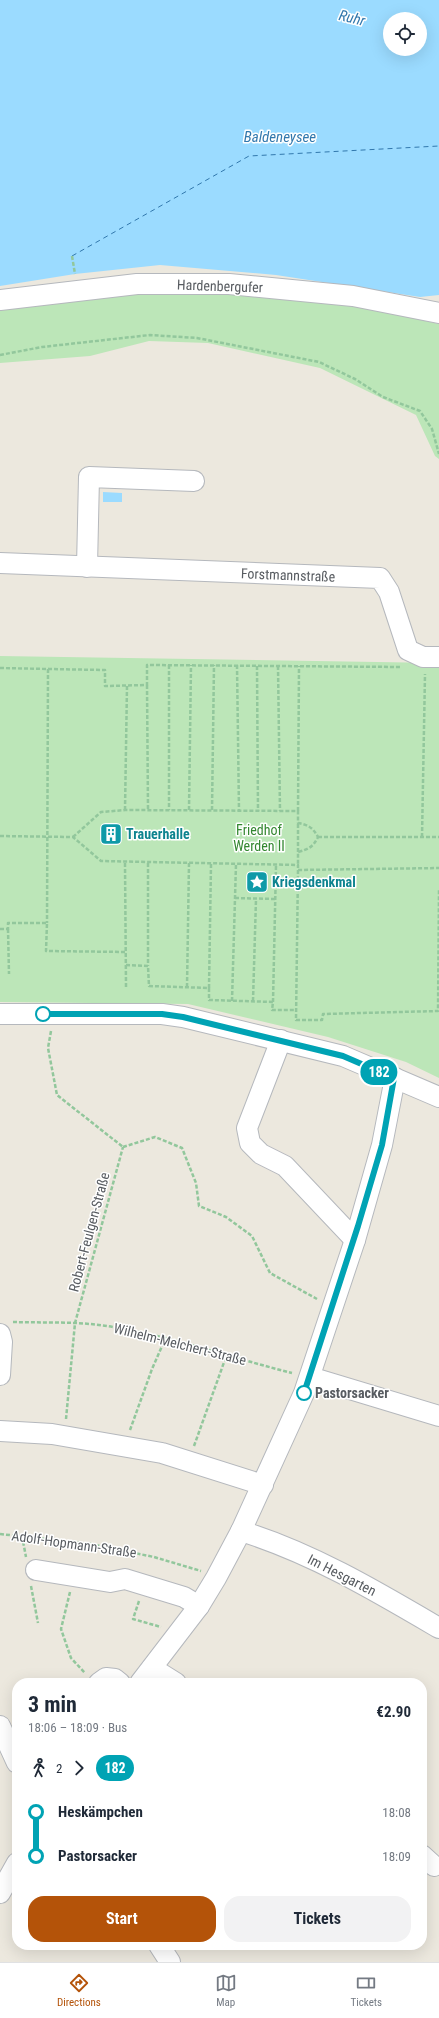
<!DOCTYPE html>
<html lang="en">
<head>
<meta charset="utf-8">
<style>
  body { margin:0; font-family:"Roboto Condensed",sans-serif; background:#f2f2f3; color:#1f2937; height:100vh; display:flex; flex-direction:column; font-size:15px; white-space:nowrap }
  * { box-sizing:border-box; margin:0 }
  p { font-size:13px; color:#747a83 }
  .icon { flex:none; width:22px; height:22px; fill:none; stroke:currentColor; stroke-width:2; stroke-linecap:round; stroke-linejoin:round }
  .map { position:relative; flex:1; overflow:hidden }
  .panel { position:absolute; left:12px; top:1678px; width:415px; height:272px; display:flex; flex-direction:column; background:#fff; border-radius:16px; box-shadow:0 4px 16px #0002 }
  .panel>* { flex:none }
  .badge { padding:0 8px; border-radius:13px; font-size:14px; line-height:26px }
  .fabs { position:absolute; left:383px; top:12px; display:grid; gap:8px }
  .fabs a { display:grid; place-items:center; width:44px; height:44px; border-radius:50%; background:#fff; box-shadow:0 4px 16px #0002; font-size:20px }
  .map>.badge { position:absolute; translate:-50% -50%; box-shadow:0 0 0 2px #fff }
  .legs { display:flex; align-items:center; gap:6px; height:44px; padding:0 16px; font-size:13px }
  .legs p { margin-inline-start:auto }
  .head { display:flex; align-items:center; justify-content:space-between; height:68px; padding:0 16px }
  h1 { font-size:22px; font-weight:700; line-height:30px }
  .primary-button { display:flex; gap:8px; margin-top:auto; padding:8px 16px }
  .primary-button a { flex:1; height:46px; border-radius:16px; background:#b45309; color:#fff; font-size:16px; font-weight:700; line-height:46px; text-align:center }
  .primary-button a+a { background:#f2f2f3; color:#1f2937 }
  ul { padding:0 16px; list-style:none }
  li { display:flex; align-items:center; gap:14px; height:44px; font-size:15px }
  li i { display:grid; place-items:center; width:6px; height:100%; margin:0 5px; background:currentColor }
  li i::after { content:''; width:10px; height:10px; margin:-5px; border:3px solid; border-radius:50%; background:#fff }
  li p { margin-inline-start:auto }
  li:first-child i { background:linear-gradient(#0000 50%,currentColor 0) }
  li:last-child i { background:linear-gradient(currentColor 50%,#0000 0) }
  .tabs { display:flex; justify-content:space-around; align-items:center; height:56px; border-top:1px solid #e0e1e3; background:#fff; font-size:11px; color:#747a83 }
  .tabs a { display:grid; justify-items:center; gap:2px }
  .tabs .selected { color:#b45309 }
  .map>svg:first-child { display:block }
  .green { fill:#bce6b8 }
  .water { fill:#9bdbff; fill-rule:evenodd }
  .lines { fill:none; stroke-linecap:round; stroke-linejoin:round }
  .ferry { stroke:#3278ad; stroke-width:1; stroke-dasharray:5 4; stroke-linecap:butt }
  .minor-casing { stroke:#b5b8bd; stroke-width:22 }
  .path { stroke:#92c79c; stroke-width:2.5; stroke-dasharray:4 2; stroke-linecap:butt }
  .minor { stroke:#fff; stroke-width:20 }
  .line-1-casing { stroke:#fff; stroke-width:9 }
  .line-1 { stroke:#00a3b4; stroke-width:6 }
  .stop-1-dot { fill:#fff; stroke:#00a3b4; stroke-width:2 }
  .labels { text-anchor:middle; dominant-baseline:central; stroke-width:3; stroke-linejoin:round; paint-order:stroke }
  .street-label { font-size:14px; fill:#585c61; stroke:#fff }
  .park-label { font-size:14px; fill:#338730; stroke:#fff }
  .culture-label { font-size:14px; font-weight:bold; fill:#0d838f; stroke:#fff; text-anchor:start }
  .stop-label { font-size:14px; font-weight:bold; fill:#585c61; stroke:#fff; text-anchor:start }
  .water-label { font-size:15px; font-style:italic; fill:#3278ad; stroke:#fff }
</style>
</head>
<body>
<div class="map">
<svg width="439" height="1962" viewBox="0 0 439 1962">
  <rect width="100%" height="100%" fill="#ece8de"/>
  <g class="green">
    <path d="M232,289L348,303L439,324V459L435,456L416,415L320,368L208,343L149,341L90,356L0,363V309L135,291Z"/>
    <path d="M0,656L439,663V1078L406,1062L328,1037L188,1004L0,1002Z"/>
  </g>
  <g class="water">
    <path d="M0,0H439V295L420,297L276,275L160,265L75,274L0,286ZM390,19H420V49H390Z"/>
    <path d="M103,492L122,493V502H103Z"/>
  </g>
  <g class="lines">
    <path class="ferry" d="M72,256L249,156L439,146"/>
    <g class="minor-casing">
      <g id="minor">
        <path d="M0,300L137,284H229L353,296L439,313"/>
        <path d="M0,563L380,578L389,592L408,650L423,657H439"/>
        <path d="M87,567L89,477L194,481"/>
        <path d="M0,1014H162L183,1017L343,1056L439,1097"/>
        <path d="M281,1040L247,1128L250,1143L261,1154L285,1166L355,1240"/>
        <path d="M0,1334L2,1342L0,1375"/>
        <path d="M310,1377L439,1416"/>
        <path d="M0,1431L52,1434L162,1453L263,1485"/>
        <path d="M241,1531C312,1553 376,1591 439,1628"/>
        <path d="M36,1570L110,1582L125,1579L184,1597L199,1606"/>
        <path d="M152,1668L176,1683"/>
        <path d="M99,1683L106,1678L115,1679L120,1683"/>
        <path d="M140,1683L199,1606L216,1578L241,1531L304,1393L355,1240L382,1145L395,1078"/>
        <path d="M0,1726L17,1763"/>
        <path d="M422,1855L434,1866"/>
        <path d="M0,1893L17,1863"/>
        <path d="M159,1945L170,1962"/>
      </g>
    </g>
    <g class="path">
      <path d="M72,256L75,274"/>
      <path d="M0,355L42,347L150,335L197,338L319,362L355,379L383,397L420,411L432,429L439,454"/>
      <path d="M169,665V810"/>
      <path d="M237,665L239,811"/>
      <path d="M257,666L258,811"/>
      <path d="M278,666L280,811"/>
      <path d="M0,668L48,669L47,923"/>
      <path d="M48,669L105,670V686L147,685V665L401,667"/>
      <path d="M147,685L148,810"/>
      <path d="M125,810L127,686"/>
      <path d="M189,810L191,665"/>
      <path d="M212,810L214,665"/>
      <path d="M298,811L299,666"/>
      <path d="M0,836L73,837L101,861L298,865V870L439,868"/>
      <path d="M73,837L101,812L125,810L298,811V823C309,825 313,828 318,837C313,847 309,849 298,852V865"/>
      <path d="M318,837H439"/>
      <path d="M422,837L425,674"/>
      <path d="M298,852V823"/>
      <path d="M125,863L126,987"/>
      <path d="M148,863V966"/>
      <path d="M298,870L296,1020H322L323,1014L438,1011L439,890"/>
      <path d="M235,898L275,899"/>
      <path d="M0,929H8V923H47L46,951L125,952"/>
      <path d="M8,929L9,974"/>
      <path d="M126,965L148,966L149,986L209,988V1000L273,1002L272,1010H296"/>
      <path d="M187,987L189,863"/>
      <path d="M209,988L211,864"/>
      <path d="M232,1001L236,864"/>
      <path d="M253,1001L256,899"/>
      <path d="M273,1002L276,865"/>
      <path d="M51,1031L48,1048L57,1095L123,1147"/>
      <path d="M123,1147L155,1137L182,1148L196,1183L199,1206L226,1217L252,1236L270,1273L317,1299"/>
      <path d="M13,1322C46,1323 80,1321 113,1327C174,1337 232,1358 292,1373"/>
      <path d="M66,1419L75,1323L123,1147"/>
      <path d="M130,1430L152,1369L166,1337"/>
      <path d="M194,1446L227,1354"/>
      <path d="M0,1534L91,1544L154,1557L201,1571"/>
      <path d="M22,1536L26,1557"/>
      <path d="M31,1586L38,1623"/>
      <path d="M70,1592L61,1629L71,1658L85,1673"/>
      <path d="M139,1601L133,1619L161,1627"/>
    </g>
    <use href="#minor" class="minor"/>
  </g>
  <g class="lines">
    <g class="line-1-casing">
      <path id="line-1" d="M43,1014H162L183,1017L343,1056L394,1078L382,1145L358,1226L304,1393"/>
    </g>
    <use href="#line-1" class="line-1"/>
  </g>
  <defs>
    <g id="building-square" transform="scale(1.15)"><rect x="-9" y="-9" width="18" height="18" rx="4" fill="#0f9aa8" stroke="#fff"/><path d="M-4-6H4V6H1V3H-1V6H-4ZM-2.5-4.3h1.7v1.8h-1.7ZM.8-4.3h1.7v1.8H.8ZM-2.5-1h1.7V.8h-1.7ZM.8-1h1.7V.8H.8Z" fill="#fff"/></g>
    <g id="sight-square" transform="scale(1.15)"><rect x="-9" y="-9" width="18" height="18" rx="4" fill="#0f9aa8" stroke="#fff"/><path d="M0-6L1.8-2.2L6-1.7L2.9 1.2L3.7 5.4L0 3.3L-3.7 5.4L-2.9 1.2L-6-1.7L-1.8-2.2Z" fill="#fff"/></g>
  </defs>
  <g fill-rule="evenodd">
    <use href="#building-square" x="111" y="834"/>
    <use href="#sight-square" x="257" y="882"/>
  </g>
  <g class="stop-1-dot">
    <circle cx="43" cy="1014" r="7"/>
    <circle cx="304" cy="1393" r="7"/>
  </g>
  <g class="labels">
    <g class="street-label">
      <text transform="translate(220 286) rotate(2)">Hardenbergufer</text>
      <text transform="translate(288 575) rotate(2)">Forstmannstraße</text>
      <text transform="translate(89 1232) rotate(-75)">Robert-Feulgen-Straße</text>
      <text transform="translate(180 1344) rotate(14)">Wilhelm-Melchert-Straße</text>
      <text transform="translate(74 1544) rotate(8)">Adolf-Hopmann-Straße</text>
      <text transform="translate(342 1575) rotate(27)">Im Hesgarten</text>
    </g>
    <g class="park-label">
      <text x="259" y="830">Friedhof<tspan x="259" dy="16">Werden II</tspan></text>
    </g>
    <g class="culture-label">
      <text x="126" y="834">Trauerhalle</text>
      <text x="272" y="882">Kriegsdenkmal</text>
    </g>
    <g class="stop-label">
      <text x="315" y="1393">Pastorsacker</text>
    </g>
    <g class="water-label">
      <text transform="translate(352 18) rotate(14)">Ruhr</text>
      <text x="280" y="137">Baldeneysee</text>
    </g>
  </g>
</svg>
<div class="fabs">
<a><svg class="icon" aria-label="locate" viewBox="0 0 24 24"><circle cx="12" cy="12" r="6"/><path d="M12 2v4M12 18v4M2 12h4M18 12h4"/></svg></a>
</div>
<b class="badge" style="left:379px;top:1072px;background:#00a3b4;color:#fff">182</b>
<section class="panel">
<div class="head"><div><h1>3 min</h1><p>18:06 – 18:09 · Bus</p></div><b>€2.90</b></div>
<div class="legs"><svg class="icon" aria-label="walk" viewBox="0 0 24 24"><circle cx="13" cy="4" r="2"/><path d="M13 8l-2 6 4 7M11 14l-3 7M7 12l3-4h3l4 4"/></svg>2<svg class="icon" aria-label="forward" viewBox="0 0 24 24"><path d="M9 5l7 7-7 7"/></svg><b class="badge" style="background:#00a3b4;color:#fff">182</b></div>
<ul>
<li><i style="color:#00a3b4"></i><b>Heskämpchen</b><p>18:08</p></li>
<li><i style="color:#00a3b4"></i><b>Pastorsacker</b><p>18:09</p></li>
</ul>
<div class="primary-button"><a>Start</a><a>Tickets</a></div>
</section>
</div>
<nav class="tabs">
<a class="selected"><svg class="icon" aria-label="directions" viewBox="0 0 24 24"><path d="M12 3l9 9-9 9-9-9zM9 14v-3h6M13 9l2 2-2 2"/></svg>Directions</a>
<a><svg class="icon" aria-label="map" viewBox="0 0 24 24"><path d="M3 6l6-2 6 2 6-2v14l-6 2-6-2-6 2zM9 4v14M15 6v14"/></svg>Map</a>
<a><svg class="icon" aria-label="tickets" viewBox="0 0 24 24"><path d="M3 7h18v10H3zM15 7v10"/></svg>Tickets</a>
</nav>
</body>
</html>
